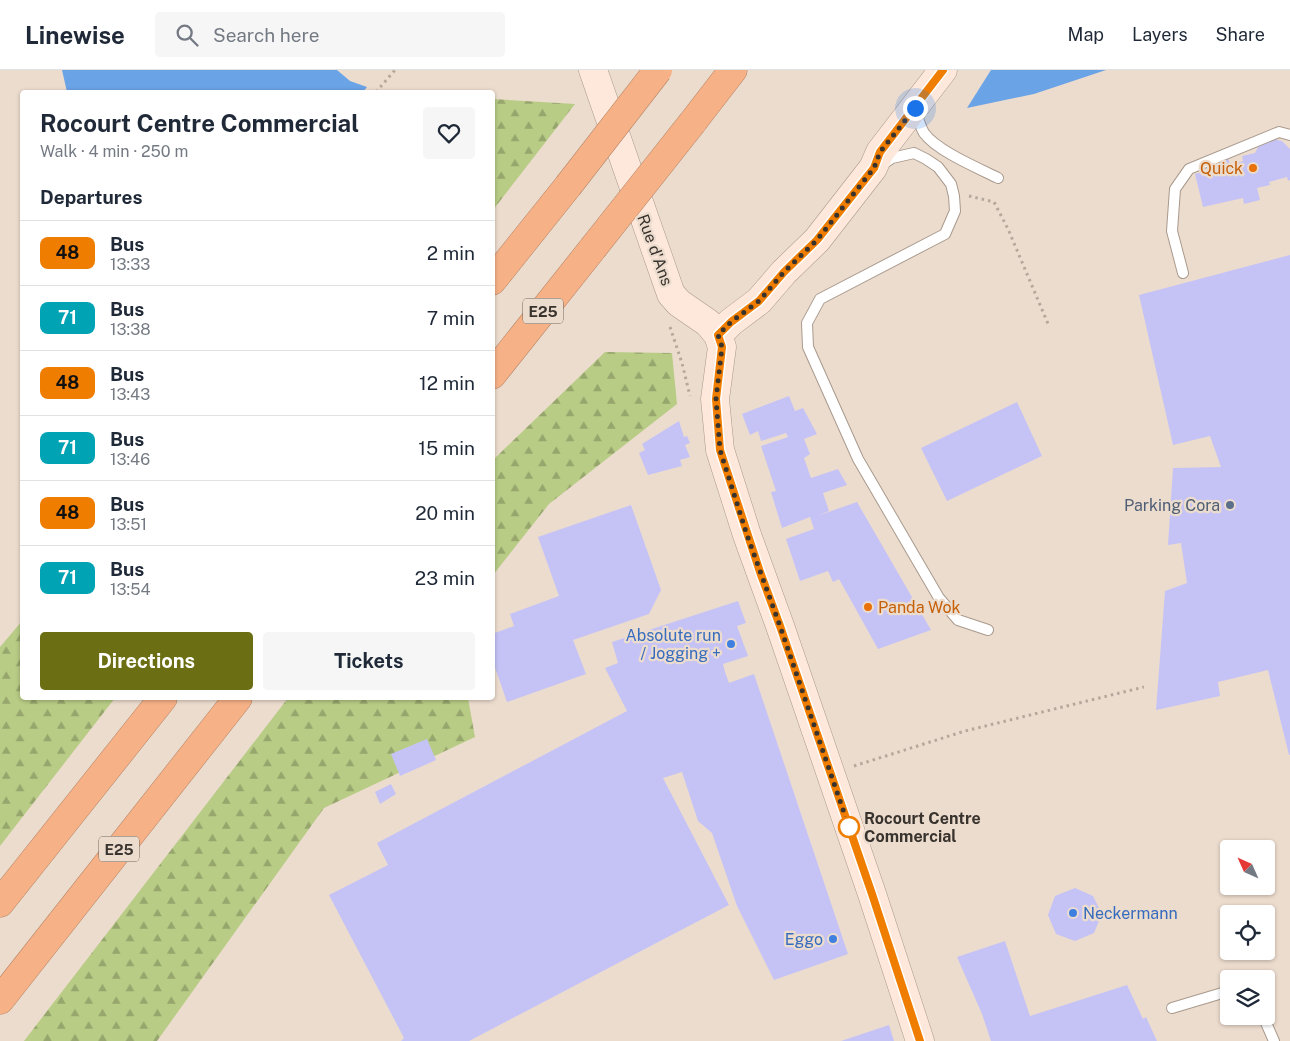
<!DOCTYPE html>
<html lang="en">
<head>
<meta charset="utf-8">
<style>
  body { margin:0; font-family:"Public Sans",sans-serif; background:#f6f6f7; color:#1f2937; height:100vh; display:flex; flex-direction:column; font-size:19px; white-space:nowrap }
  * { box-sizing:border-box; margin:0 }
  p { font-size:16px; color:#747a83 }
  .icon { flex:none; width:28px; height:28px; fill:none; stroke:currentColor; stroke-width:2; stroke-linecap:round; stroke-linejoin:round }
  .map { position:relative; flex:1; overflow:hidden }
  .details { position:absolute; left:20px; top:20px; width:475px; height:610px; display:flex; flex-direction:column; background:#fff; border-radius:5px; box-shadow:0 1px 4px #0004 }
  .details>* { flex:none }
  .badge { padding:0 10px; border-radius:8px; font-size:18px; line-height:32px }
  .needle { width:32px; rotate:315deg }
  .buttons { position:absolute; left:1220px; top:770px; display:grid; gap:10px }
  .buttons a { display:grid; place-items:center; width:55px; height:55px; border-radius:5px; background:#fff; box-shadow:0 1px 4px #0004; font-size:25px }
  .you { position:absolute; width:25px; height:25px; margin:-12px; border:4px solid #fff; border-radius:50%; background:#1a73e8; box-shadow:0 0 0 8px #1a73e833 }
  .map>.badge { position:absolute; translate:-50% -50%; box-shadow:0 0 0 2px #fff }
  h2 { padding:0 20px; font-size:19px; line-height:45px }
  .round { display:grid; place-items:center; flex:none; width:52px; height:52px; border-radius:5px; background:#f6f6f7 }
  .head { display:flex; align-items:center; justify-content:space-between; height:85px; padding:0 20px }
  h1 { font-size:24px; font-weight:700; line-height:38px }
  .primary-button { display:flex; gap:10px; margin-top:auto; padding:10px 20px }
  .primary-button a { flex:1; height:58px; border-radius:5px; background:#6b6e12; color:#fff; font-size:20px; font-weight:700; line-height:58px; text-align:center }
  .primary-button a+a { background:#f6f6f7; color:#1f2937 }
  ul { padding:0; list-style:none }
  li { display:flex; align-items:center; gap:15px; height:65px; padding:0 20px; border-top:1px solid #e0e1e3 }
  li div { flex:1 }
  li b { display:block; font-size:19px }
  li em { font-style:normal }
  li .badge { min-width:55px; font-weight:700; text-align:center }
  header { display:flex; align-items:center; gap:30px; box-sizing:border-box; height:70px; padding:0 25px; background:#fff; border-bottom:1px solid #e0e1e3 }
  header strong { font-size:24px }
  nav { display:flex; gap:28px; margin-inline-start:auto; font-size:18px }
  .search { width:350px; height:45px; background:#f6f6f7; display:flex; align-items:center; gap:12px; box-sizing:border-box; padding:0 18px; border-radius:5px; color:#747a83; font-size:19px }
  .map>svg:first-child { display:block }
  .forest { fill:url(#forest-firs) }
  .water { fill:#6ba3e7 }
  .building { fill:#c5c3f6 }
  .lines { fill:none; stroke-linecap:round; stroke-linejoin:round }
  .lane-casing { stroke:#a99a8d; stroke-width:12 }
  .secondary-casing { stroke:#a99a8d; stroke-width:29 }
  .highway-casing { stroke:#b48567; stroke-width:29 }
  .path { stroke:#b4a79c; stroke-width:3; stroke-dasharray:2.5 4; stroke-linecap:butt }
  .lane { stroke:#fff; stroke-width:10 }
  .secondary { stroke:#fde8db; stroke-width:28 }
  .highway { stroke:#f7b186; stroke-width:28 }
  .highway-bridge-casing { stroke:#b48567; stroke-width:29; stroke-linecap:butt }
  .highway-bridge { stroke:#f7b186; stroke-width:28 }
  .line-casing { stroke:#fff; stroke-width:11 }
  .line { stroke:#ef7d00; stroke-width:8 }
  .walk { stroke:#39332e; stroke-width:5; stroke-dasharray:0 9 }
  .food-dot { fill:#e8710a; stroke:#ecdcce; stroke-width:2 }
  .service-dot { fill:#5c6f8a; stroke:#ecdcce; stroke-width:2 }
  .shop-dot { fill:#3f7fe0; stroke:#ecdcce; stroke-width:2 }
  .stop-dot { fill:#fff; stroke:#ef7d00; stroke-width:2.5 }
  .labels { text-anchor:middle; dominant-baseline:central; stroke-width:4.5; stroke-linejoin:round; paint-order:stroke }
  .shield { fill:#ecdcce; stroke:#6f665e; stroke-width:1 }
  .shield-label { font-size:15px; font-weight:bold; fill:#39332e }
  .food-label { font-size:16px; fill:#c56008; stroke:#ecdcce; text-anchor:end }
  .street-label { font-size:16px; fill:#39332e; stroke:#ecdcce }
  .service-label { font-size:16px; fill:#4e5e75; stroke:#ecdcce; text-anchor:end }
  .shop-label { font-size:16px; fill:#366cbe; stroke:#ecdcce; text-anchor:end }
  .stop-label { font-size:16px; font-weight:bold; fill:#39332e; stroke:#ecdcce; text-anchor:start }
</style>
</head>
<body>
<header>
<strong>Linewise</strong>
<div class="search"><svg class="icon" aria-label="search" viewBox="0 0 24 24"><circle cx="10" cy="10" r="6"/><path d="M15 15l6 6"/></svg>Search here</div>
<nav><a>Map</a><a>Layers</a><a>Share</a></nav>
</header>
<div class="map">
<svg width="1290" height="971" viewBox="0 0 1290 971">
  <defs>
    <pattern id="forest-firs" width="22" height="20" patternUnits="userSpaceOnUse" patternTransform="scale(1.25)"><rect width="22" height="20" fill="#b8cc85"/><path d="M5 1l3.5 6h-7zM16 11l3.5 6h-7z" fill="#97a66d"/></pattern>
  </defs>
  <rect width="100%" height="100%" fill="#ecdcce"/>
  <g class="forest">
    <path d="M493,29L575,34L493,140L492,29Z"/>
    <path d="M605,282L672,283L677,334L549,434L493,505V390Z"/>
    <path d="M22,551V628H115L0,776V577Z"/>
    <path d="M288,628H468L475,667L324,738L157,971H24Z"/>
  </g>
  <g class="water">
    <path d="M62,0H337L350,11L367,17L363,22H67Z"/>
    <path d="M991,0H1106L1034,24L967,38Z"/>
  </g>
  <g class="building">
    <path d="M1273,69L1282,71L1290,79V110L1288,111L1287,107L1269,112L1270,115L1257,118L1260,130L1244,134L1243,128L1203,137L1195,104L1217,98L1215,90L1228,87L1230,95L1243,91L1242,86L1255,83L1259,75Z"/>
    <path d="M1290,185V685H1289L1268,600L1218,612L1220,626L1156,640L1165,521L1187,513L1181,473L1168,475L1173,398L1221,397L1210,366L1173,375L1139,225Z"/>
    <path d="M789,326L795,341L803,338L817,364L804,369L810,384L804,388L811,408L838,399L847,415L823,423L829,441L817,446L857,432L931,560L878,579L839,509L833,512L828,501L800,511L786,469L814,459L810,447L782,458L771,422L776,421L761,376L788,367L786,363L761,371L758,361L750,365L742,344Z"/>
    <path d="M1017,332L1042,386L947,431L921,378Z"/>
    <path d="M679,351L684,367L687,366L690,373L685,375L690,387L680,390L682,396L648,405L639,383L645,380L642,374Z"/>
    <path d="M631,435L661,520L649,544L573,570L586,604L507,632L492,589V564L514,556L510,544L559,526L538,467Z"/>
    <path d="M738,531L746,553L737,556L748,586L723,594L725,602L729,613L754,604L848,884L774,910L737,836L712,763L698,751L682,702L663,708L729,835L469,971H401L404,968L329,825L388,795L377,773L627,641L605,598L618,593L612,572Z"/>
    <path d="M427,669L436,690L400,706L391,684Z"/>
    <path d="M391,714L396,724L380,734L375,722Z"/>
    <path d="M1075,818L1093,826L1102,844L1094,863L1075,871L1056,864L1048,845L1055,826Z"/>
    <path d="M1005,871L1030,946L1127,915L1143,949L1146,947L1157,971H991L982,944L957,887Z"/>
    <path d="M889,955L894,971H841Z"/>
  </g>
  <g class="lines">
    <g class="lane-casing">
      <g id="lane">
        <path d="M916,41C918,49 920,56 924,63C937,81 978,98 998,108"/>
        <path d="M883,94L892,88L914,83L926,89L938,97L951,114L954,126L955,141L945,164L820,229L807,253L808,277L858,389L939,528L958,550L988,560"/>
        <path d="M1183,203L1172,161L1175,119L1189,99L1279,62L1290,65"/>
        <path d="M1172,938L1229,921"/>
        <path d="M1263,946L1274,971"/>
      </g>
    </g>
    <g class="secondary-casing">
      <g id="secondary">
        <path d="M593,0L671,224L679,233L708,253L718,265L722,277L715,329L720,380L747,465L780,556L872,824L920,971"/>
        <path d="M718,265L731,252L759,231L784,202L817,170L873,98L880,82L943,0"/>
      </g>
    </g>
    <g class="highway-casing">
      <g id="highway">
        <path d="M692,53L733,0"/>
        <path d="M492,211L568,116"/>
        <path d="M492,305L593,178"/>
        <path d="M0,833L163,628"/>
        <path d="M0,930L238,628"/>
      </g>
    </g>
    <g class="path">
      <path d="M376,22L395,0"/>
      <path d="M969,126L994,132L1008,159L1049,256"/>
      <path d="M670,257L682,293L690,326"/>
      <path d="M854,696L965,661L1144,617"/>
    </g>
    <use href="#lane" class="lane"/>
    <use href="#secondary" class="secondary"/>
    <use href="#highway" class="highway"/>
    <g class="highway-bridge-casing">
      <g id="highway-bridge">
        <path d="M568,116L658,0"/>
        <path d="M593,178L692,53"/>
      </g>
    </g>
    <use href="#highway-bridge" class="highway-bridge"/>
  </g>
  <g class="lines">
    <g class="line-casing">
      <path id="line" d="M920,971L872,824L780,556L760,502L720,380L716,329L722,277L718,265L731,252L759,231L784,202L817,170L874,98L880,82L943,0"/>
    </g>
    <use href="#line" class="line"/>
    <path class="walk" d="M849,757L780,556L747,465L720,380L716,329L722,277L718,265L731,252L759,231L784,202L817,170L874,98L880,82L915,38"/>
  </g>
  <g class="food-dot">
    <circle cx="1253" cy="98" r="5"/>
    <circle cx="868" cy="537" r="5"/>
  </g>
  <circle class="service-dot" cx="1230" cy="435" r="5"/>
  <g class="shop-dot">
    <circle cx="731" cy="574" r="5"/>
    <circle cx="1073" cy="843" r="5"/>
    <circle cx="833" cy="869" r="5"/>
  </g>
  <circle class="stop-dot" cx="849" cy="757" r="10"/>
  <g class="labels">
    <g class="shield">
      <rect x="523" y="228.5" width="40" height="25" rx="4"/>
      <rect x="99" y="766.5" width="40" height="25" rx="4"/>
    </g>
    <g class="shield-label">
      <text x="543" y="241">E25</text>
      <text x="119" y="779">E25</text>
    </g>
    <g class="food-label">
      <text x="1243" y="98">Quick</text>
      <text x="878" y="537" text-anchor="start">Panda Wok</text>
    </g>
    <g class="street-label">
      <text transform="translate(655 180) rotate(70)">Rue d'Ans</text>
    </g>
    <g class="service-label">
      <text x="1220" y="435">Parking Cora</text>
    </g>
    <g class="shop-label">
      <text x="721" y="565">Absolute run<tspan x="721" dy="18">/ Jogging +</tspan></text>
      <text x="1083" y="843" text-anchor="start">Neckermann</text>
      <text x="823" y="869">Eggo</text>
    </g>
    <g class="stop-label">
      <text x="864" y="748">Rocourt Centre<tspan x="864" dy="18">Commercial</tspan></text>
    </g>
  </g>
</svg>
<div class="buttons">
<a><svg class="needle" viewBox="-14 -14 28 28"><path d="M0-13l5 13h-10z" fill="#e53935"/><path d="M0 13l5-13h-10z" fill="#747a83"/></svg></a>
<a><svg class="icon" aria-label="locate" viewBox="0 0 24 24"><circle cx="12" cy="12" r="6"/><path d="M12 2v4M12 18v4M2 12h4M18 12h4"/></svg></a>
<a><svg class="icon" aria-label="layers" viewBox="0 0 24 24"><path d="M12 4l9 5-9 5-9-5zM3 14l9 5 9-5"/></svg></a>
</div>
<div class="you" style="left:915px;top:38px"></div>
<section class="details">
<div class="head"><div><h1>Rocourt Centre Commercial</h1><p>Walk · 4 min · 250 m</p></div><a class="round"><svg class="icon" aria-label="heart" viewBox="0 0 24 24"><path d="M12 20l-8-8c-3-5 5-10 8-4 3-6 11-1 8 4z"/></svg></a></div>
<h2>Departures</h2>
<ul>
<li><span class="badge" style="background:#ef7d00;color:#111">48</span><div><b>Bus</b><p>13:33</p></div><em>2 min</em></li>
<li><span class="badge" style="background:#00a3b4;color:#fff">71</span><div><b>Bus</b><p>13:38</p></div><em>7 min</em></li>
<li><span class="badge" style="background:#ef7d00;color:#111">48</span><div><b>Bus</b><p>13:43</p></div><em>12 min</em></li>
<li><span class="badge" style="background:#00a3b4;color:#fff">71</span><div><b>Bus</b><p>13:46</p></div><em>15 min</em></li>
<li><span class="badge" style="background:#ef7d00;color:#111">48</span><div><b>Bus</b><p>13:51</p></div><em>20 min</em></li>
<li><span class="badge" style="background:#00a3b4;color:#fff">71</span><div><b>Bus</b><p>13:54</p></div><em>23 min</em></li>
</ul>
<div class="primary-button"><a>Directions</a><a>Tickets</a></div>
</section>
</div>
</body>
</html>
